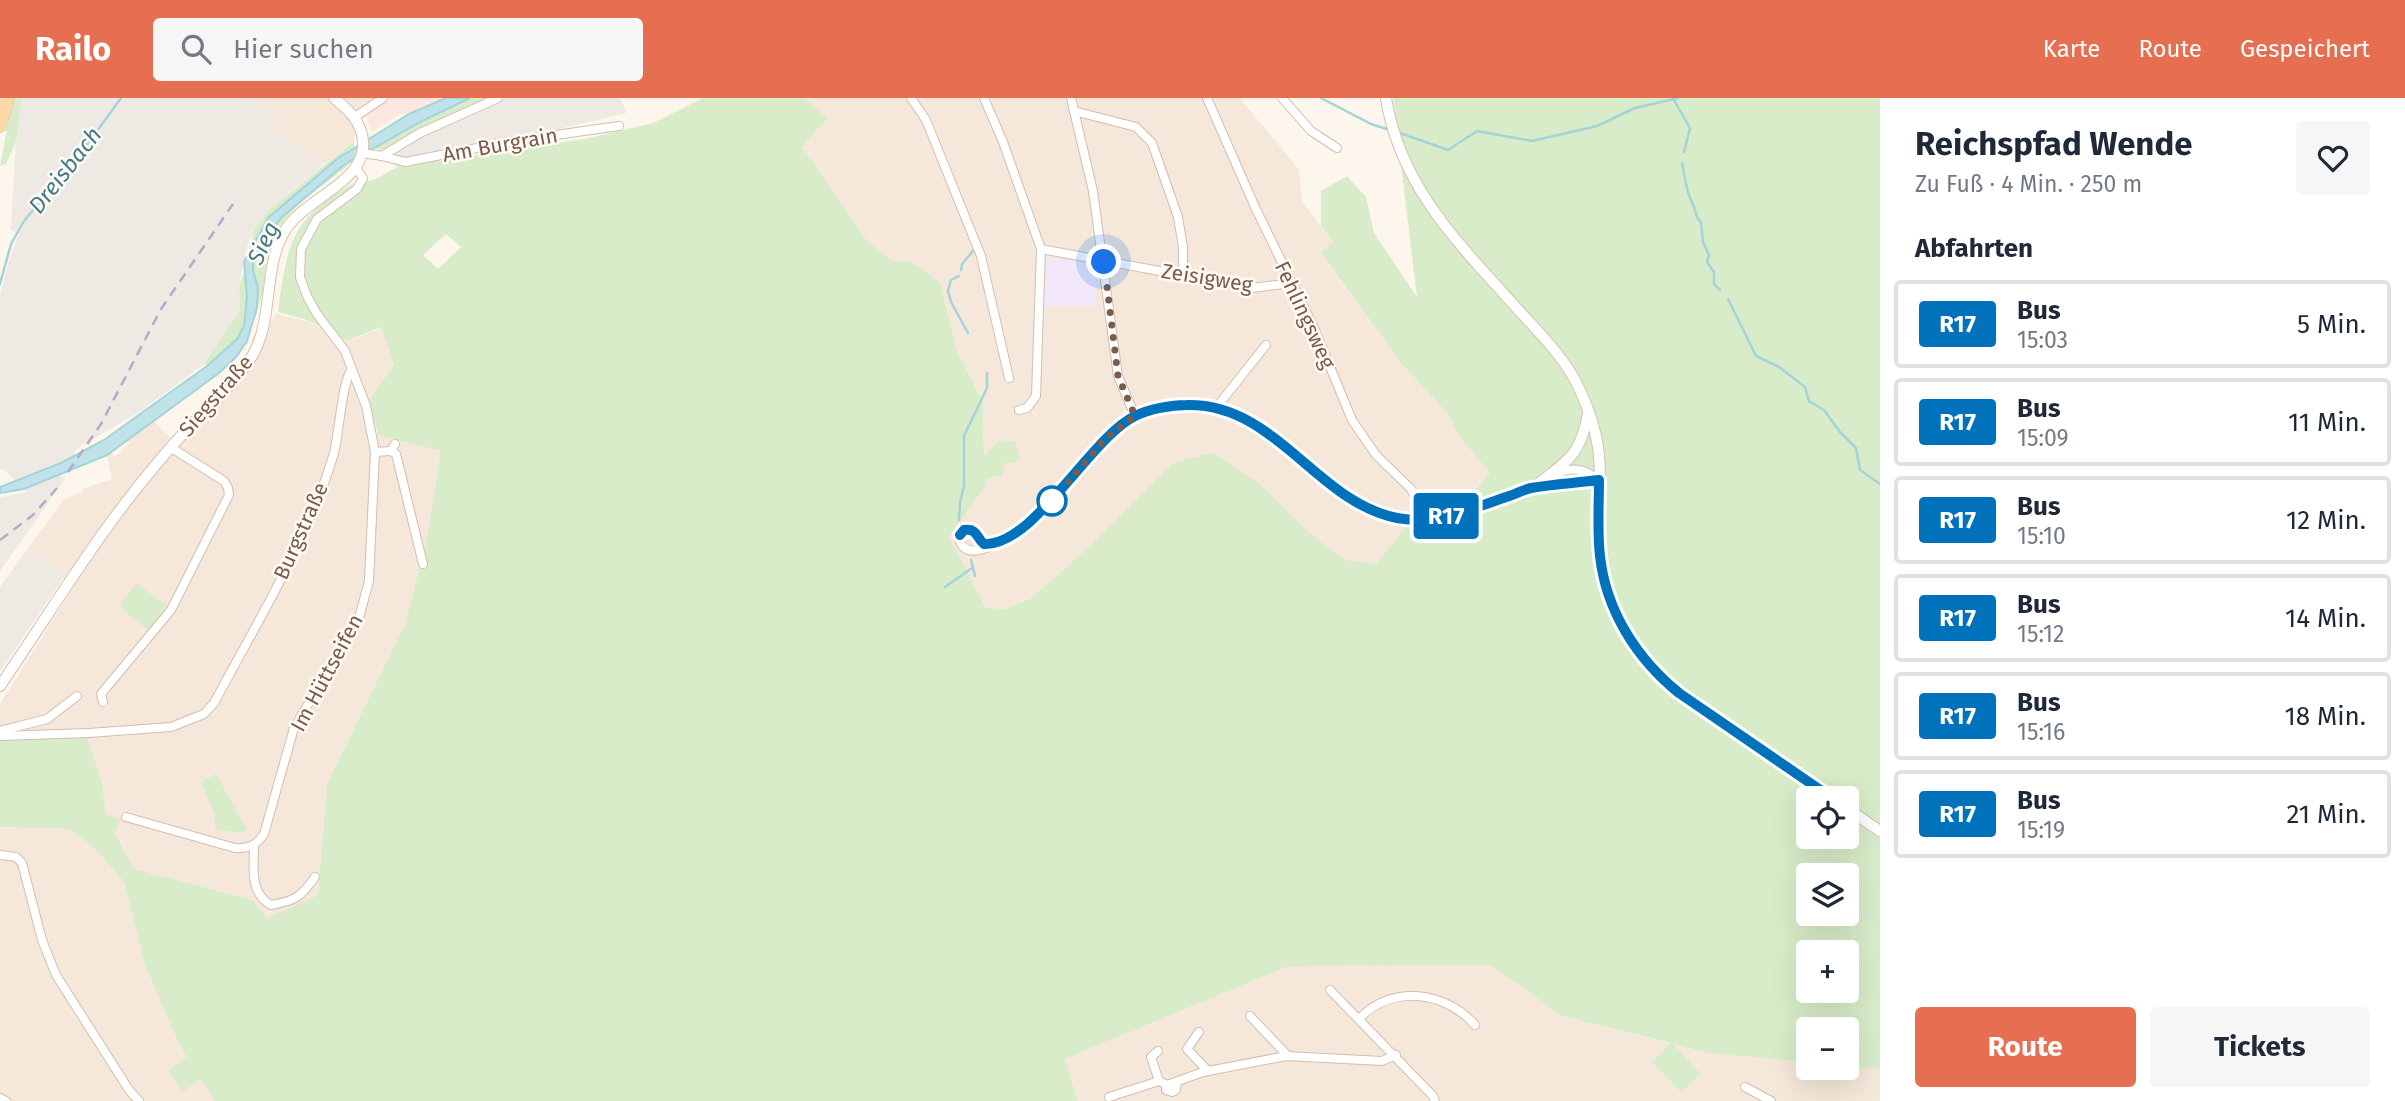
<!DOCTYPE html>
<html lang="de">
<head>
<meta charset="utf-8">
<style>
  body { margin:0; font-family:"Fira Sans",sans-serif; background:#f6f6f7; color:#1f2937; height:100vh; display:flex; flex-direction:column; font-size:26px; white-space:nowrap }
  * { box-sizing:border-box; margin:0 }
  p { font-size:23px; color:#747a83 }
  .icon { flex:none; width:38px; height:38px; fill:none; stroke:currentColor; stroke-width:2; stroke-linecap:round; stroke-linejoin:round }
  .map { position:relative; flex:1; overflow:hidden }
  .panel { display:flex; flex-direction:column; background:#fff; width:525px }
  .panel>* { flex:none }
  .badge { padding:0 14px; border-radius:5px; font-size:24px; line-height:46px }
  .tools { position:absolute; left:1796px; top:688px; display:grid; gap:14px }
  .tools a { display:grid; place-items:center; width:63px; height:63px; border-radius:7px; background:#fff; box-shadow:0 7px 28px #0002; font-size:35px }
  .you { position:absolute; width:35px; height:35px; margin:-18px; border:5px solid #fff; border-radius:50%; background:#1a73e8; box-shadow:0 0 0 10px #1a73e833 }
  .map>.badge { position:absolute; translate:-50% -50%; box-shadow:0 0 0 4px #fff }
  h2 { padding:0 35px; font-size:26px; line-height:63px }
  .round { display:grid; place-items:center; flex:none; width:74px; height:74px; border-radius:7px; background:#f6f6f7 }
  .head { display:flex; align-items:center; justify-content:space-between; height:119px; padding:0 35px }
  h1 { font-size:33px; font-weight:700; line-height:52px }
  .cta { display:flex; gap:14px; margin-top:auto; padding:14px 35px }
  .cta a { flex:1; height:80px; border-radius:7px; background:#e76f51; color:#fff; font-size:28px; font-weight:700; line-height:80px; text-align:center }
  .cta a+a { background:#f6f6f7; color:#1f2937 }
  ul { padding:0; list-style:none }
  li { display:flex; align-items:center; gap:21px; height:88px; margin:0 14px 10px; padding:0 21px; border:4px solid #e0e1e3; border-radius:7px }
  li div { flex:1 }
  li b { display:block; font-size:26px }
  li em { font-style:normal }
  li .badge { min-width:77px; font-weight:700; text-align:center }
  header { display:flex; align-items:center; gap:42px; box-sizing:border-box; height:98px; padding:0 35px; background:#e76f51; color:#fff }
  header strong { font-size:33px }
  nav { display:flex; gap:38px; margin-inline-start:auto; font-size:24px }
  .search { width:490px; height:63px; background:#f6f6f7; display:flex; align-items:center; gap:18px; box-sizing:border-box; padding:0 24px; border-radius:7px; color:#747a83; font-size:26px }
  main { display:flex; flex:1; min-height:0 }
  .map>svg:first-child { display:block }
  .residential { fill:#f5e8da }
  .commercial { fill:#fde8e0 }
  .industrial { fill:#efe9e4 }
  .education { fill:#f3e8fa }
  .green { fill:#d8ecc9; fill-rule:evenodd }
  .water { fill:#bfe3e8; stroke:#a5d3da; stroke-width:2 }
  .lines { fill:none; stroke-linecap:round; stroke-linejoin:round }
  .stream { stroke:#a5d3da; stroke-width:2.5 }
  .street-casing { stroke:#d1beb0; stroke-width:10 }
  .secondary-casing { stroke:#d6c0b0; stroke-width:12 }
  .primary-casing { stroke:#dad1cd; stroke-width:14 }
  .street { stroke:#fff; stroke-width:8 }
  .secondary { stroke:#fff; stroke-width:10 }
  .primary { stroke:#fbd9a5; stroke-width:12 }
  .rail { stroke:#b9a8c9; stroke-width:2.5; stroke-dasharray:10 7; stroke-linecap:butt }
  .line-casing { stroke:#fff; stroke-width:16 }
  .line { stroke:#0072bc; stroke-width:10 }
  .walk { stroke:#7a5c4d; stroke-width:7; stroke-dasharray:0 12.6 }
  .stop-dot { fill:#fff; stroke:#0072bc; stroke-width:3.5 }
  .labels { text-anchor:middle; dominant-baseline:central; stroke-width:5; stroke-linejoin:round; paint-order:stroke }
  .street-label { font-size:21px; fill:#7a5c4d; stroke:#fffaf3 }
  .water-label { font-size:23px; font-style:italic; fill:#437c86; stroke:#fffaf3 }
</style>
</head>
<body>
<header>
<strong>Railo</strong>
<div class="search"><svg class="icon" aria-label="search" viewBox="0 0 24 24"><circle cx="10" cy="10" r="6"/><path d="M15 15l6 6"/></svg>Hier suchen</div>
<nav><a>Karte</a><a>Route</a><a>Gespeichert</a></nav>
</header>
<main>
<div class="map">
<svg width="1880" height="1003" viewBox="0 0 1880 1003">
  <rect width="100%" height="100%" fill="#fdf6ec"/>
  <g class="residential">
    <path d="M250,0H389L354,25V43L324,66L277,36L271,16Z"/>
    <path d="M805,0H1240L1299,72L1302,103L1333,145L1321,156L1402,266L1449,317L1458,337L1490,375L1446,421L1424,429L1377,466L1350,463L1339,458L1309,434L1185,361L1172,367L1089,449L1030,501L1004,511L986,510L949,439L985,389L983,304L957,253L940,185L912,165L891,163L868,144L802,49L827,20Z"/>
    <path d="M276,216L307,223L347,244L381,230L394,265L369,302L377,337L442,353L427,441L405,526L327,686L318,797L267,820L253,802L134,771L106,717L102,686L0,635V606L74,488L29,449L64,401L82,394V391L112,381L107,357L111,354L115,359L130,345L127,342L153,323L171,340L243,265Z"/>
    <path d="M0,729L68,731L94,749L124,784L145,867L178,944L188,959L169,972L201,981L215,1003H0Z"/>
    <path d="M1490,867L1562,918L1707,955L1808,964V970L1846,968L1880,971V1003H1078L1065,961L1289,868Z"/>
  </g>
  <path class="commercial" d="M389,0H446L409,16H401L372,34L365,16Z"/>
  <g class="industrial">
    <path d="M22,0H250L271,16L277,36L324,66L268,113L254,132L247,149L239,188L240,213L204,266L141,313L78,350L59,377L65,381L0,473V400L27,394L3,371H0V198L8,165L19,136L11,132L17,23Z"/>
    <path d="M504,0H621L626,15L397,69L387,51Z"/>
    <path d="M29,449L64,479L0,574V489Z"/>
  </g>
  <path class="education" d="M1044,159L1094,166L1099,172L1100,182L1095,188L1096,208H1041Z"/>
  <g class="green">
    <path d="M14,0H22L16,43L6,66L0,68L12,3Z"/>
    <path d="M470,0H489L387,51L379,52L375,50L424,22Z"/>
    <path d="M703,0H805L827,20L802,49L868,144L891,162L912,164L940,185L957,253L983,304L984,358L999,342L1015,344L1021,363L1005,365L1002,377L985,381V389L949,439L986,510L1004,511L1030,501L1089,449L1172,366L1185,361L1214,355L1257,384L1309,434L1339,458L1350,463L1377,466L1406,428C1449,430 1462,404 1490,375L1458,337L1449,317L1402,266L1321,155L1333,144L1321,128V93L1347,78L1366,99L1374,135L1417,199L1393,0H1880V971L1846,968V931H1808V964L1707,955L1673,946L1701,976L1681,994L1652,964L1671,945L1562,918L1490,867L1289,868L1065,961L1078,1003H215L201,981L182,994L169,972L187,959L178,944L145,867L124,784L94,749L68,731L0,729V641L87,639L102,686L106,716L120,722L115,735L134,771L253,802L267,820L318,797L327,686L405,526L427,441L441,353L378,337L369,302L394,266L381,229L347,243L307,222L278,214C286,153 289,122 347,89C355,84 364,85 373,82C381,79 389,73 397,69L589,40L653,25ZM446,136L461,149L438,171L423,157ZM1808,700H1846V738H1808ZM1808,777H1846V816H1808ZM1808,854H1846V892H1808Z"/>
    <path d="M354,43V51L337,61L261,131L247,158L254,132L268,113Z"/>
    <path d="M350,63L346,69C313,96 279,113 268,157C263,175 266,194 257,210C257,203 259,195 258,189C256,180 250,171 253,162C261,130 322,80 350,63Z"/>
    <path d="M244,175C248,193 249,226 237,241C229,251 217,260 207,268L204,266L240,213L239,188Z"/>
    <path d="M136,486L167,507L149,533L122,511L121,506Z"/>
    <path d="M216,676L247,732L240,735L215,731V717L201,684Z"/>
  </g>
  <path class="water" d="M446,0H470L424,22L344,67L282,119L268,136L253,163V172L258,190L257,210L247,243L236,259L219,275L107,357L24,391L0,395V389L61,365L104,342L207,268L237,241L244,228L247,199L244,164L268,120L337,61L409,16Z"/>
  <g class="lines">
    <g class="stream">
      <path d="M1321,0L1371,26L1390,32"/>
      <path d="M1674,2L1690,30L1684,54"/>
      <path d="M1400,35L1448,52L1477,33L1532,43L1597,28L1635,10L1678,0"/>
      <path d="M1682,65C1686,84 1686,92 1694,109C1697,116 1695,119 1701,124L1703,144L1709,157L1707,164L1714,174V186L1720,192"/>
      <path d="M961,172L962,166L973,153"/>
      <path d="M959,178L951,182L948,193L951,204L968,235"/>
      <path d="M0,186L11,146L24,123L89,44L121,0"/>
      <path d="M1728,201L1756,258L1779,269L1805,289L1809,303L1824,312L1840,334L1856,350L1860,372L1880,386"/>
      <path d="M959,422L960,404L964,388V338L987,290V275"/>
      <path d="M971,462L975,478"/>
      <path d="M945,489L972,470"/>
    </g>
    <g class="street-casing">
      <g id="street">
        <path d="M911,0L926,22L981,158L1009,280"/>
        <path d="M984,0L1003,44L1041,151L1036,298L1027,310L1019,312"/>
        <path d="M1071,0L1093,93L1118,278L1135,318"/>
        <path d="M1207,0L1255,109L1314,230L1352,322L1376,357L1411,391L1418,404L1419,421"/>
        <path d="M1282,0L1311,33L1337,50"/>
        <path d="M1074,13L1136,29L1152,45L1178,119L1183,149V178"/>
        <path d="M355,19L383,0"/>
        <path d="M362,55L382,58L420,35L498,0"/>
        <path d="M382,58L405,64L513,43L619,28"/>
        <path d="M1041,151L1251,190L1285,186L1290,184"/>
        <path d="M1216,310L1266,247"/>
        <path d="M391,353L396,356L423,466"/>
        <path d="M375,354L391,353L395,346"/>
        <path d="M1553,377C1572,369 1582,369 1599,382"/>
        <path d="M1535,390L1599,382"/>
        <path d="M995,446H984L977,435L971,431L962,433L959,441C962,451 969,454 979,452C990,450 999,444 1008,438C1049,412 1071,373 1105,341C1118,328 1133,318 1151,314C1231,294 1267,334 1325,380C1340,392 1355,406 1373,413C1424,433 1496,409 1542,383"/>
        <path d="M103,604L101,596L171,512L229,397L228,390L224,383L170,349"/>
        <path d="M0,633L47,621L77,598"/>
        <path d="M0,638L89,635L171,629L204,616L214,605C257,524 308,443 334,355C339,336 342,284 351,273"/>
        <path d="M126,719L235,750C248,751 257,747 264,736L294,630L359,520L369,483L375,354L366,308L345,253L317,216L307,198L300,179L301,151L317,121L357,91L363,80L356,70"/>
        <path d="M254,748C254,769 249,795 271,807C295,803 301,799 315,779"/>
        <path d="M0,757L16,759L22,765L42,842L56,877L129,992L139,1003"/>
        <path d="M1330,892L1433,998L1435,1003"/>
        <path d="M1250,918L1288,958"/>
        <path d="M1359,921C1391,886 1445,893 1475,927"/>
        <path d="M1199,934L1187,951L1208,973"/>
        <path d="M1158,953L1151,959L1159,983"/>
        <path d="M1177,985L1176,992L1172,994L1166,992L1167,987L1203,974L1286,958L1382,963L1396,957"/>
        <path d="M1745,989L1771,1003"/>
        <path d="M1109,999L1159,983L1167,987"/>
        <path d="M0,1000L6,1003"/>
      </g>
    </g>
    <g class="secondary-casing">
      <g id="secondary">
        <path d="M1386,0C1400,91 1464,151 1523,217C1543,239 1565,261 1578,288C1587,307 1595,328 1598,349C1603,384 1597,420 1600,455C1605,511 1636,561 1679,595L1832,700"/>
        <path d="M1538,386C1569,361 1580,358 1588,316"/>
        <path d="M0,588C44,524 85,456 133,395C152,371 171,348 192,326C212,306 233,286 249,263C276,224 261,170 286,131C306,100 367,83 363,43C361,23 349,12 334,0"/>
        <path d="M1846,710L1880,733"/>
      </g>
    </g>
    <g class="primary-casing">
      <path id="primary" d="M0,28L8,0"/>
    </g>
    <use href="#street" class="street"/>
    <use href="#secondary" class="secondary"/>
    <use href="#primary" class="primary"/>
    <g class="rail">
      <path d="M68,374L101,326L161,211L233,106"/>
      <path d="M0,442L33,417L57,390"/>
    </g>
  </g>
  <g class="lines">
    <g class="line-casing">
      <path id="line" d="M960,437L964,432C978,430 976,440 984,446C1033,449 1090,340 1135,318C1149,311 1171,307 1187,307C1276,305 1316,404 1397,420C1434,427 1472,411 1506,399C1514,397 1522,392 1531,390C1553,386 1576,385 1599,382C1599,407 1597,433 1600,458C1606,513 1637,561 1679,595L1832,700"/>
    </g>
    <use href="#line" class="line"/>
    <path class="walk" d="M1052,403L1106,340L1135,318L1118,278L1104,164"/>
  </g>
  <circle class="stop-dot" cx="1052" cy="403" r="14"/>
  <g class="labels">
    <g class="street-label">
      <text transform="translate(500 47) rotate(-10)">Am Burgrain</text>
      <text transform="translate(1207 180) rotate(9)">Zeisigweg</text>
      <text transform="translate(1305 217) rotate(65)">Fehlingsweg</text>
      <text transform="translate(216 298) rotate(-49)">Siegstraße</text>
      <text transform="translate(301 433) rotate(-66)">Burgstraße</text>
      <text transform="translate(327 575) rotate(-62)">Im Hüttseifen</text>
    </g>
    <g class="water-label">
      <text transform="translate(65 72) rotate(-52)">Dreisbach</text>
      <text transform="translate(263 145) rotate(-65)">Sieg</text>
    </g>
  </g>
</svg>
<div class="tools">
<a><svg class="icon" aria-label="locate" viewBox="0 0 24 24"><circle cx="12" cy="12" r="6"/><path d="M12 2v4M12 18v4M2 12h4M18 12h4"/></svg></a>
<a><svg class="icon" aria-label="layers" viewBox="0 0 24 24"><path d="M12 4l9 5-9 5-9-5zM3 14l9 5 9-5"/></svg></a>
<a>+</a>
<a>−</a>
</div>
<div class="you" style="left:1104px;top:164px"></div>
<b class="badge" style="left:1446px;top:418px;background:#0072bc;color:#fff">R17</b>
</div>
<section class="panel">
<div class="head"><div><h1>Reichspfad Wende</h1><p>Zu Fuß · 4 Min. · 250 m</p></div><a class="round"><svg class="icon" aria-label="heart" viewBox="0 0 24 24"><path d="M12 20l-8-8c-3-5 5-10 8-4 3-6 11-1 8 4z"/></svg></a></div>
<h2>Abfahrten</h2>
<ul>
<li><span class="badge" style="background:#0072bc;color:#fff">R17</span><div><b>Bus</b><p>15:03</p></div><em>5 Min.</em></li>
<li><span class="badge" style="background:#0072bc;color:#fff">R17</span><div><b>Bus</b><p>15:09</p></div><em>11 Min.</em></li>
<li><span class="badge" style="background:#0072bc;color:#fff">R17</span><div><b>Bus</b><p>15:10</p></div><em>12 Min.</em></li>
<li><span class="badge" style="background:#0072bc;color:#fff">R17</span><div><b>Bus</b><p>15:12</p></div><em>14 Min.</em></li>
<li><span class="badge" style="background:#0072bc;color:#fff">R17</span><div><b>Bus</b><p>15:16</p></div><em>18 Min.</em></li>
<li><span class="badge" style="background:#0072bc;color:#fff">R17</span><div><b>Bus</b><p>15:19</p></div><em>21 Min.</em></li>
</ul>
<div class="cta"><a>Route</a><a>Tickets</a></div>
</section>
</main>
</body>
</html>
